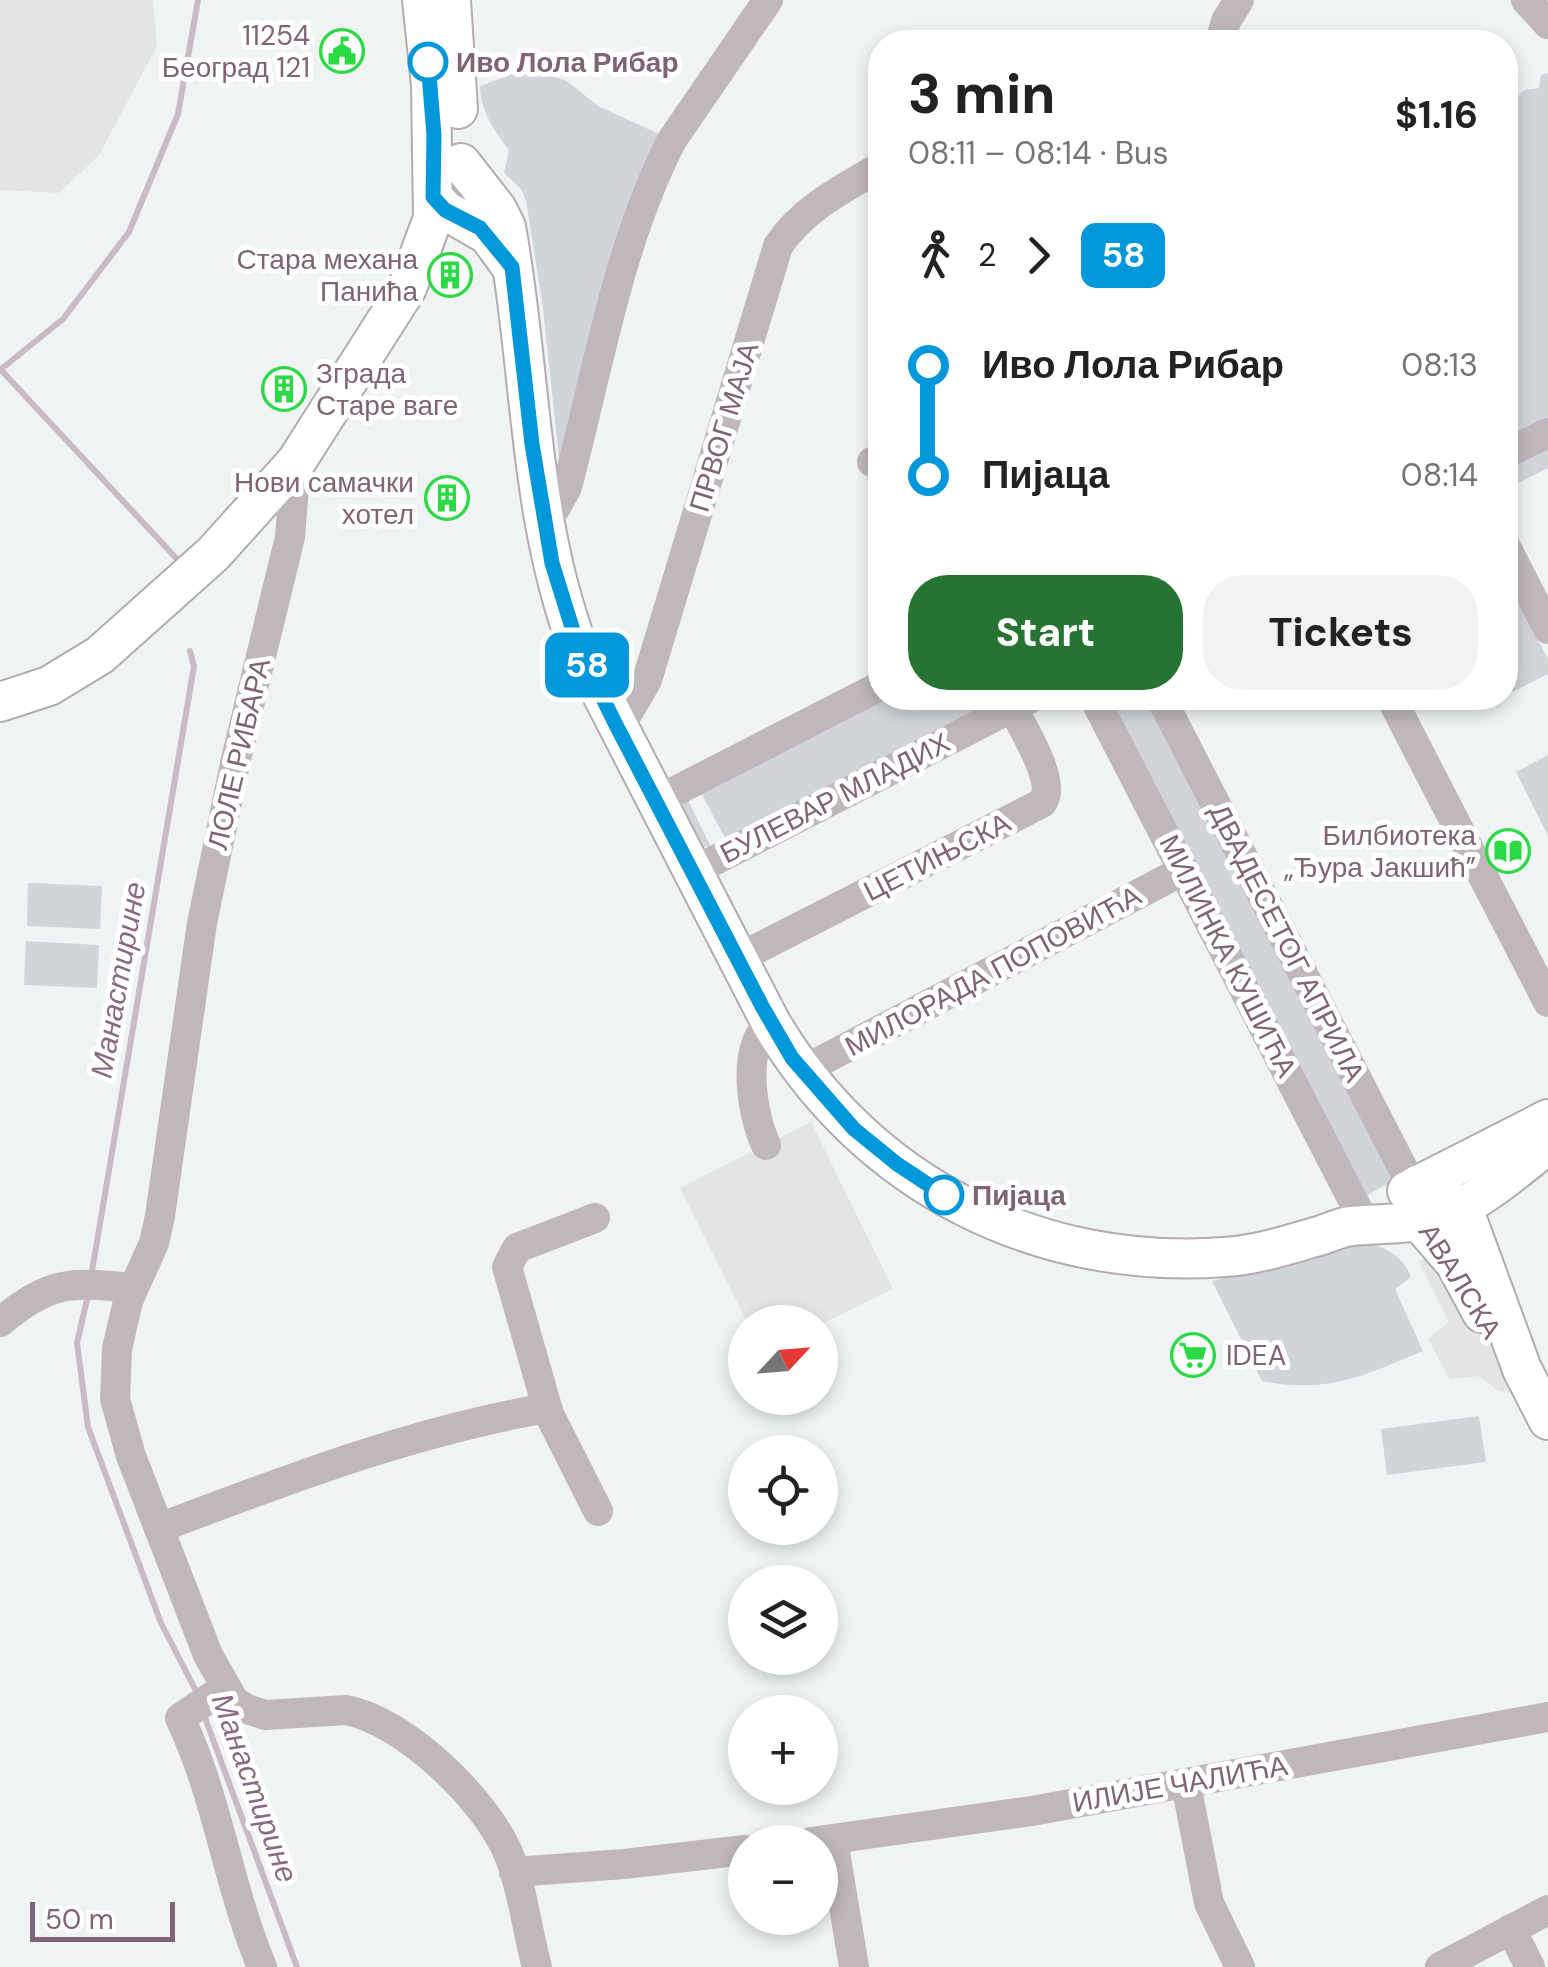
<!DOCTYPE html>
<html lang="en">
<head>
<meta charset="utf-8">
<style>
  body { margin:0; font-family:"DM Sans",sans-serif; background:#f2f2f2; color:#222; height:100vh; display:flex; flex-direction:column; font-size:38px; white-space:nowrap }
  * { box-sizing:border-box; margin:0 }
  p { font-size:32px; color:#767676 }
  .icon { flex:none; width:55px; height:55px; fill:none; stroke:currentColor; stroke-width:2; stroke-linecap:round; stroke-linejoin:round }
  .map { position:relative; flex:1; overflow:hidden }
  .sheet { position:absolute; left:868px; top:30px; width:650px; height:680px; display:flex; flex-direction:column; background:#fff; border-radius:40px; box-shadow:0 5px 15px #0003 }
  .sheet>* { flex:none }
  .badge { padding:0 20px; border-radius:15px; font-size:35px; line-height:65px }
  .needle { width:65px; rotate:64deg }
  .buttons { position:absolute; left:728px; top:1305px; display:grid; gap:20px }
  .buttons a { display:grid; place-items:center; width:110px; height:110px; border-radius:50%; background:#fff; box-shadow:0 5px 15px #0003; font-size:50px }
  .scale { position:absolute; left:30px; bottom:25px; width:145px; box-sizing:border-box; padding-left:10px; border:5px solid #7f6475; border-top:0; font-size:28px; line-height:35px; white-space:nowrap; color:#7f6475; -webkit-text-stroke:8px #fff; paint-order:stroke }
  .map>.badge { position:absolute; translate:-50% -50%; box-shadow:0 0 0 5px #fff }
  .legs { display:flex; align-items:center; gap:15px; height:110px; padding:0 40px; font-size:32px }
  .legs p { margin-inline-start:auto }
  .head { display:flex; align-items:center; justify-content:space-between; height:170px; padding:0 40px }
  h1 { font-size:55px; font-weight:800; line-height:75px }
  .action { display:flex; gap:20px; margin-top:auto; padding:20px 40px }
  .action a { flex:1; height:115px; border-radius:40px; background:#267431; color:#fff; font-size:40px; font-weight:800; line-height:115px; text-align:center }
  .action a+a { background:#f2f2f2; color:#222 }
  ul { padding:0 40px; list-style:none }
  li { display:flex; align-items:center; gap:35px; height:110px; font-size:38px }
  li i { display:grid; place-items:center; width:15px; height:100%; margin:0 12px; background:currentColor }
  li i::after { content:''; width:25px; height:25px; margin:-12px; border:8px solid; border-radius:50%; background:#fff }
  li p { margin-inline-start:auto }
  li:first-child i { background:linear-gradient(#0000 50%,currentColor 0) }
  li:last-child i { background:linear-gradient(currentColor 50%,#0000 0) }
  .map>svg:first-child { display:block }
  .built { fill:#e3e4e5 }
  .green { fill:#d1d5da }
  .lines { fill:none; stroke-linecap:round; stroke-linejoin:round }
  .stream { stroke:#c9bac6; stroke-width:6 }
  .major-casing { stroke:#b4abb1; stroke-width:42 }
  .minor { stroke:#bfb7bc; stroke-width:30 }
  .major { stroke:#fff; stroke-width:38 }
  .line-1-casing { stroke:#fff; stroke-width:22 }
  .line-1 { stroke:#0098da; stroke-width:15 }
  .stop-1-dot { fill:#fff; stroke:#0098da; stroke-width:5 }
  .labels { text-anchor:middle; dominant-baseline:central; stroke-width:10; stroke-linejoin:round; paint-order:stroke }
  .poi-label { font-size:28px; fill:#7f6475; stroke:#fff; text-anchor:end }
  .stop-label { font-size:28px; font-weight:bold; fill:#7f6475; stroke:#fff; text-anchor:start }
  .street-label { font-size:28px; fill:#7f6475; stroke:#fff }
  .water-label { font-size:30px; font-style:italic; fill:#8a6984; stroke:#fff }
</style>
</head>
<body>
<div class="map">
<svg width="1548" height="1967" viewBox="0 0 1548 1967">
  <rect width="100%" height="100%" fill="#eff3f3"/>
  <g class="built">
    <path d="M0,0H153L157,46L99,155L59,193L0,190Z"/>
    <path d="M811,1122L893,1289L820,1325L747,1322L680,1188Z"/>
    <path d="M1436,1253L1482,1319L1525,1395L1498,1391L1479,1376L1450,1379L1428,1339L1449,1322L1419,1262Z"/>
  </g>
  <g class="green">
    <path d="M518,72L553,76L567,81L598,106L672,140L560,468L543,308L526,200L521,189L504,173L509,150C495,132 480,110 480,86Z"/>
    <path d="M1548,73V419L1505,440V107L1525,90L1539,88L1541,75Z"/>
    <path d="M1548,439V468L1505,490V461Z"/>
    <path d="M1520,605L1548,659V674L1505,696V613Z"/>
    <path d="M880,698H1010L729,846L697,785Z"/>
    <path d="M1102,698H1153L1401,1177L1360,1199Z"/>
    <path d="M1548,755V836L1516,772Z"/>
    <path d="M683,790L711,847L701,846L677,805Z"/>
    <path d="M28,883L102,886L100,929L27,926Z"/>
    <path d="M26,941L99,945L97,988L24,985Z"/>
    <path d="M1367,1242C1388,1249 1403,1256 1411,1277L1395,1289L1423,1351C1363,1376 1328,1394 1262,1381L1212,1281Z"/>
    <path d="M1479,1416L1486,1462L1387,1475L1381,1429Z"/>
  </g>
  <g class="lines">
    <g class="stream">
      <path d="M0,370L63,319L129,232L178,114L198,0"/>
      <path d="M1,370L177,559"/>
      <path d="M91,1277L194,666L190,651"/>
      <path d="M88,1295L77,1343L88,1427L161,1623L197,1693"/>
      <path d="M204,1715L297,1967"/>
    </g>
    <g class="major-casing">
      <g id="major">
        <path d="M451,0L458,109"/>
        <path d="M461,163L497,209L506,227C532,368 527,513 579,650L771,1023C867,1185 1038,1271 1225,1257C1258,1255 1290,1244 1322,1235C1331,1232 1341,1227 1351,1226C1380,1223 1412,1225 1441,1216C1475,1205 1520,1167 1548,1144"/>
        <path d="M433,197L445,210L488,235L510,265"/>
        <path d="M0,702L49,686L100,655L213,554L296,462L407,288L433,218L431,85L422,0"/>
        <path d="M1417,1185C1440,1187 1455,1201 1467,1219L1522,1369L1548,1420"/>
        <path d="M1407,1191L1548,1119"/>
        <path d="M1416,1203L1424,1227L1455,1263L1482,1313"/>
      </g>
    </g>
    <g class="minor">
      <path d="M1526,0L1548,24"/>
      <path d="M1220,42L1226,21L1239,0"/>
      <path d="M1505,454L1548,433"/>
      <path d="M296,462L290,537L236,759L202,923L160,1216L154,1243L128,1301L117,1349L115,1399L131,1456L208,1655L234,1701L247,1709L265,1715L346,1710C405,1721 487,1801 509,1855C523,1890 527,1931 537,1967"/>
      <path d="M872,462L880,458"/>
      <path d="M542,512L556,507L567,487C598,371 617,247 672,140L768,0"/>
      <path d="M1505,545L1548,629"/>
      <path d="M1094,698L1361,1216"/>
      <path d="M1161,698L1413,1188"/>
      <path d="M1391,698L1548,1002"/>
      <path d="M615,723L629,711L647,680L778,246C802,209 843,189 880,167"/>
      <path d="M656,801L880,686"/>
      <path d="M692,872L1031,698"/>
      <path d="M737,959L1042,803C1058,784 1023,728 1012,707"/>
      <path d="M802,1071L1184,870"/>
      <path d="M766,1145C752,1115 740,1046 771,1023"/>
      <path d="M595,1218L517,1248L507,1267L549,1414L598,1511"/>
      <path d="M0,1322C52,1280 69,1282 133,1288"/>
      <path d="M159,1528C286,1480 413,1431 547,1408"/>
      <path d="M225,1688L180,1718C218,1798 228,1886 262,1967"/>
      <path d="M1186,1784L1209,1903L1240,1967"/>
      <path d="M833,1840L854,1967"/>
      <path d="M811,1842L1032,1811L1548,1717"/>
      <path d="M514,1872L624,1864L745,1850"/>
      <path d="M1511,1929L1530,1967"/>
      <path d="M1440,1967L1548,1910"/>
    </g>
    <use href="#major" class="major"/>
  </g>
  <g class="lines">
    <g class="line-1-casing">
      <path id="line-1" d="M428,62L434,135L433,197L445,210L480,228L512,267L532,444L552,563L579,650L615,723L763,1008L792,1058L854,1129L897,1164L944,1195"/>
    </g>
    <use href="#line-1" class="line-1"/>
  </g>
  <defs>
    <g id="civic-ring" transform="scale(2.25)"><circle r="9.5" fill="#fff" stroke="#2ad944" stroke-width="1.5"/><path d="M-.6-6.5H3V-4.5H.6V-3L4-1V1h2V6H-6V1h2V-1L-.6-3ZM-1.2 2.5V6h2.4V2.5Z" fill="#2ad944"/></g>
    <g id="building-ring" transform="scale(2.25)"><circle r="9.5" fill="#fff" stroke="#2ad944" stroke-width="1.5"/><path d="M-4-6H4V6H1V3H-1V6H-4ZM-2.5-4.3h1.7v1.8h-1.7ZM.8-4.3h1.7v1.8H.8ZM-2.5-1h1.7V.8h-1.7ZM.8-1h1.7V.8H.8Z" fill="#2ad944"/></g>
    <g id="library-ring" transform="scale(2.25)"><circle r="9.5" fill="#fff" stroke="#2ad944" stroke-width="1.5"/><path d="M-6-4Q-3-5.5-.7-3.5V5Q-3 3-6 4ZM6-4Q3-5.5 .7-3.5V5Q3 3 6 4Z" fill="#2ad944"/></g>
    <g id="supermarket-ring" transform="scale(2.25)"><circle r="9.5" fill="#fff" stroke="#2ad944" stroke-width="1.5"/><path d="M-6-5.5h2.5l.6 2H6L4.5 2H-2.5L-4.4-4H-6ZM-1.5 3.2a1.3 1.3 0 1 0 .1 0ZM3 3.2a1.3 1.3 0 1 0 .1 0Z" fill="#2ad944"/></g>
  </defs>
  <g fill-rule="evenodd">
    <use href="#civic-ring" x="342" y="51"/>
    <use href="#building-ring" x="450" y="275"/>
    <use href="#building-ring" x="284" y="389"/>
    <use href="#building-ring" x="447" y="498"/>
    <use href="#library-ring" x="1508" y="851"/>
    <use href="#supermarket-ring" x="1193" y="1355"/>
  </g>
  <g class="stop-1-dot">
    <circle cx="428" cy="62" r="18"/>
    <circle cx="944" cy="1195" r="18"/>
  </g>
  <g class="labels">
    <g class="poi-label">
      <text x="310" y="35">11254<tspan x="310" dy="32">Београд 121</tspan></text>
      <text x="418" y="259">Стара механа<tspan x="418" dy="32">Панића</tspan></text>
      <text x="316" y="373" text-anchor="start">Зграда<tspan x="316" dy="32">Старе ваге</tspan></text>
      <text x="414" y="482">Нови самачки<tspan x="414" dy="32">хотел</tspan></text>
      <text x="1476" y="835">Билбиотека<tspan x="1476" dy="32">„Ђура Јакшић”</tspan></text>
      <text x="1226" y="1355" text-anchor="start">IDEA</text>
    </g>
    <g class="stop-label">
      <text x="456" y="62">Иво Лола Рибар</text>
      <text x="972" y="1195">Пијаца</text>
    </g>
    <g class="street-label">
      <text transform="translate(724 427) rotate(-73)">ПРВОГ МАЈА</text>
      <text transform="translate(239 754) rotate(-77)">ЛОЛЕ РИБАРА</text>
      <text transform="translate(835 798) rotate(-27)">БУЛЕВАР МЛАДИХ</text>
      <text transform="translate(937 857) rotate(-27)">ЦЕТИЊСКА</text>
      <text transform="translate(1287 943) rotate(63)">ДВАДЕСЕТОГ АПРИЛА</text>
      <text transform="translate(1228 956) rotate(63)">МИЛИНКА КУШИЋА</text>
      <text transform="translate(993 971) rotate(-28)">МИЛОРАДА ПОПОВИЋА</text>
      <text transform="translate(1460 1281) rotate(58)">АВАЛСКА</text>
      <text transform="translate(1180 1784) rotate(-10)">ИЛИЈЕ ЧАЛИЋА</text>
    </g>
    <g class="water-label">
      <text transform="translate(118 980) rotate(-80)">Манастирине</text>
      <text transform="translate(255 1788) rotate(70)">Манастирине</text>
    </g>
  </g>
</svg>
<div class="buttons">
<a><svg class="needle" viewBox="-14 -14 28 28"><path d="M0-13l5 13h-10z" fill="#e53935"/><path d="M0 13l5-13h-10z" fill="#767676"/></svg></a>
<a><svg class="icon" aria-label="locate" viewBox="0 0 24 24"><circle cx="12" cy="12" r="6"/><path d="M12 2v4M12 18v4M2 12h4M18 12h4"/></svg></a>
<a><svg class="icon" aria-label="layers" viewBox="0 0 24 24"><path d="M12 4l9 5-9 5-9-5zM3 14l9 5 9-5"/></svg></a>
<a>+</a>
<a>−</a>
</div>
<div class="scale">50 m</div>
<b class="badge" style="left:587px;top:665px;background:#0098da;color:#fff">58</b>
<section class="sheet">
<div class="head"><div><h1>3 min</h1><p>08:11 – 08:14 · Bus</p></div><b>$1.16</b></div>
<div class="legs"><svg class="icon" aria-label="walk" viewBox="0 0 24 24"><circle cx="13" cy="4" r="2"/><path d="M13 8l-2 6 4 7M11 14l-3 7M7 12l3-4h3l4 4"/></svg>2<svg class="icon" aria-label="forward" viewBox="0 0 24 24"><path d="M9 5l7 7-7 7"/></svg><b class="badge" style="background:#0098da;color:#fff">58</b></div>
<ul>
<li><i style="color:#0098da"></i><b>Иво Лола Рибар</b><p>08:13</p></li>
<li><i style="color:#0098da"></i><b>Пијаца</b><p>08:14</p></li>
</ul>
<div class="action"><a>Start</a><a>Tickets</a></div>
</section>
</div>
</body>
</html>
